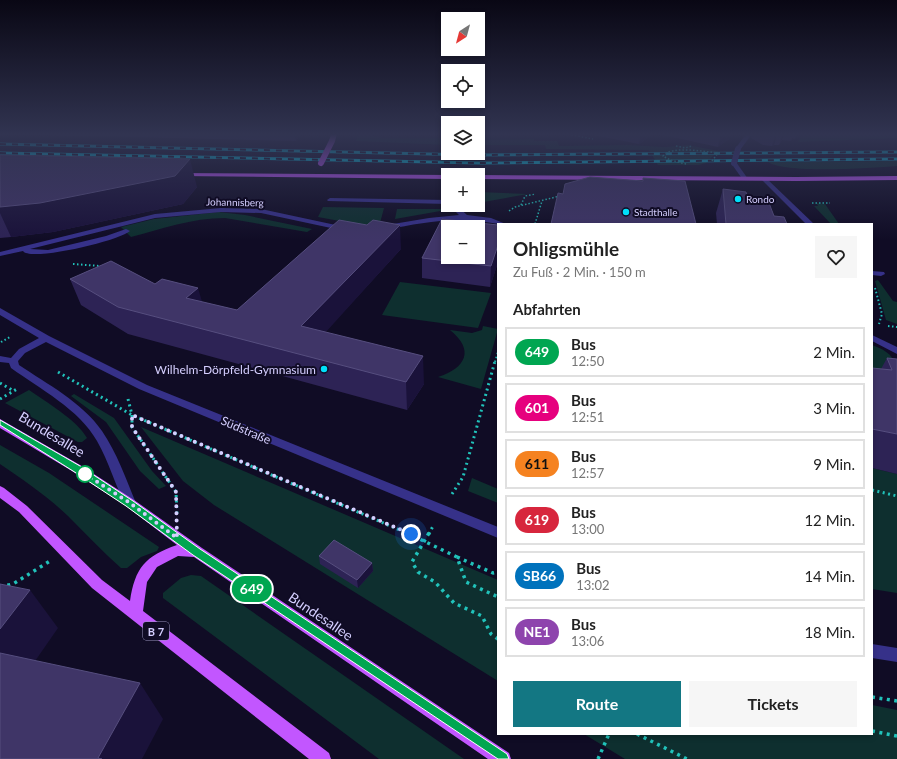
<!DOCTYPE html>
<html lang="de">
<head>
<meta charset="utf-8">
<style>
  body { margin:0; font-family:Lato,sans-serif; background:#f6f6f6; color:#222; height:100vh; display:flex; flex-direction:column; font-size:15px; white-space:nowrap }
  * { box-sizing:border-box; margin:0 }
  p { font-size:13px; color:#767676 }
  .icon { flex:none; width:22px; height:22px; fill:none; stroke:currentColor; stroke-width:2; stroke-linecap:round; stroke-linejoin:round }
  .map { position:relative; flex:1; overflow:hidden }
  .drawer { position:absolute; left:497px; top:223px; width:376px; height:512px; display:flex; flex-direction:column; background:#fff; border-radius:0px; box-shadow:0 2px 6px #0003 }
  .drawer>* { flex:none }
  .badge { padding:0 8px; border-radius:13px; font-size:14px; line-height:26px }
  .needle { width:26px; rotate:216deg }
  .buttons { position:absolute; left:441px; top:12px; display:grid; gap:8px }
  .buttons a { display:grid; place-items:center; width:44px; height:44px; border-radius:0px; background:#fff; box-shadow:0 2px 6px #0003; font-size:20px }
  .you { position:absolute; width:20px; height:20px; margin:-10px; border:3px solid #fff; border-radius:50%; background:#1a73e8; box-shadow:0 0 0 6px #1a73e833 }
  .map>.badge { position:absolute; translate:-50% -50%; box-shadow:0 0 0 2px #fff }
  h2 { padding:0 16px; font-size:15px; line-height:36px }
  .round { display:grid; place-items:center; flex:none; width:42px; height:42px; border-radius:0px; background:#f6f6f6 }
  .head { display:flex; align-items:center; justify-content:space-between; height:68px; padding:0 16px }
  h1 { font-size:19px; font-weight:700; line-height:30px }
  .action { display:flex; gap:8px; margin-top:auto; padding:8px 16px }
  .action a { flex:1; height:46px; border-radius:0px; background:#137783; color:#fff; font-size:16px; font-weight:700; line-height:46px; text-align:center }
  .action a+a { background:#f6f6f6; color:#222 }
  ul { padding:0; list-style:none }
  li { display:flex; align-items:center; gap:12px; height:50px; margin:0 8px 6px; padding:0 8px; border:2px solid #e0e0e0; border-radius:0px }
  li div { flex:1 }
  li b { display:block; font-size:15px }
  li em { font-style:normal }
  li .badge { min-width:44px; font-weight:700; text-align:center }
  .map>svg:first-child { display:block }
  .green { fill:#0e2f2f }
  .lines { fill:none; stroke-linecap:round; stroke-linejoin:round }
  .path-far3 { stroke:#21c2ba; stroke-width:1.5; stroke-dasharray:1.5 2; stroke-linecap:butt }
  .path-far2 { stroke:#21c2ba; stroke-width:2; stroke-dasharray:1.5 2.5; stroke-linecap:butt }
  .path-far1 { stroke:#21c2ba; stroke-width:3; stroke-dasharray:2 3.5; stroke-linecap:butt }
  .path { stroke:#21c2ba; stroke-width:3.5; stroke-dasharray:3 4.5; stroke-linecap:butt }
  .minor { fill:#363189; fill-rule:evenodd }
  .major { fill:#c256ff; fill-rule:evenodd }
  .rail-casing { stroke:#00dffa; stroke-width:3 }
  .rail { stroke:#100c25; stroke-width:2; stroke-dasharray:6; stroke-linecap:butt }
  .path-bridge { stroke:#21c2ba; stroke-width:1.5; stroke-dasharray:1.5 2; stroke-linecap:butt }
  .minor-bridge { stroke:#363189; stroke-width:6 }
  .major-bridge { stroke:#c256ff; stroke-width:6 }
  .wall { fill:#2d2355 }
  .shaded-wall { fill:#1a123a }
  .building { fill:#3f3567; stroke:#564e7f; fill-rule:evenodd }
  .line { fill:#00a651; stroke:#fff }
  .walk { stroke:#d5cfff; stroke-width:4; stroke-dasharray:0 7.2 }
  .poi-dot { fill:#00dffa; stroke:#100c25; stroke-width:1.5 }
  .stop-dot { fill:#fff; stroke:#00a651; stroke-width:2 }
  .labels { text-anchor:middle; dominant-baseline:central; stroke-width:4; stroke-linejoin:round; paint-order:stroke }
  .far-poi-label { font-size:10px; fill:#d5cfff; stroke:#100c25; text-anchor:start }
  .far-street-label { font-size:10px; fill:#d5cfff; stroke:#100c25 }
  .shield { fill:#100c25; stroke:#9a94be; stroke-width:1 }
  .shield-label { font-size:11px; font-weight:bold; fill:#d5cfff }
  .poi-label { font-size:12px; fill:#d5cfff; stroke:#100c25; text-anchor:end }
  .street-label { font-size:12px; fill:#d5cfff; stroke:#100c25 }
  .near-street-label { font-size:14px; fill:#d5cfff; stroke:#100c25 }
</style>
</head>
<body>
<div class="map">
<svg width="897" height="759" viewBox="0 0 897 759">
  <rect width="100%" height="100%" fill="#100c25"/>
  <g class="green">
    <path d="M358,134H373L372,136L384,138H442V140H448V145L356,141Z"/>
    <path d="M802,134H897V138L798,142Z"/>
    <path d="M534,139V141H557L559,146L628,145L665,147L688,145L718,151L706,163L699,165H658L649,150L546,149L545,145H478V140Z"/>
    <path d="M897,161V166C872,168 786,174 768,162Z"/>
    <path d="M478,192L528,194L478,203Z"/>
    <path d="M816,203L825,204L839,224H831L814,206H818Z"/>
    <path d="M442,204L446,210L395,219L397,209H441Z"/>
    <path d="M323,207L384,208L380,223L361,225L318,217Z"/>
    <path d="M219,212L245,215L312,229L307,232L225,218C192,218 161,229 131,237L121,227L154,219Z"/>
    <path d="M878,280L893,301L897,302V324L886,320L875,281Z"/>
    <path d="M400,282L491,293L478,328L382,315Z"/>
    <path d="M483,326L498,329L481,389L438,377C466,368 475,350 450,330L472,333L482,330Z"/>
    <path d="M872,345C882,349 892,353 895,364L872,372Z"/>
    <path d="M29,390C46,402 77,420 87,438L82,442H78L5,403Z"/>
    <path d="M74,394L114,418L152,471L166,486L159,489L140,471L106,422L71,396Z"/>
    <path d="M141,427L498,580V681L214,505L183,481Z"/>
    <path d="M0,445L49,473L159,547L157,551L141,557L127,568H121C103,552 86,534 68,516C48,497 24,480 0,464Z"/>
    <path d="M872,468L897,474V593L872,589Z"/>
    <path d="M472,478L498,489V503L468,491Z"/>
    <path d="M191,575L201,576L464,759H379L163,598V593L181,578Z"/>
    <path d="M872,705L897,710V759H625L584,734H872Z"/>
  </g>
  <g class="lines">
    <g class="path-far3">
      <path d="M568,134L593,139"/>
      <path d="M676,146L685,148L692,146"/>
      <path d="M812,203H830"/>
      <path d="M521,205L525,196L536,194"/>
      <path d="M509,211L515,207L560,196"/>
      <path d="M535,224L542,201"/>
    </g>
    <g class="path-far2">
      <path d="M73,264L100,266"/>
      <path d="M875,288L882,314L879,324"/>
      <path d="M888,326L897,327"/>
      <path d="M1,342L10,337"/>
      <path d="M495,362L498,352"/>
    </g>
    <g class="path-far1">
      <path d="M58,372L132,415L409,534"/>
      <path d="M0,383L14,391"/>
      <path d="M0,399L17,389"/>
      <path d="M128,399L132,415V427L176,492L177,515"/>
      <path d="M872,490L897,496"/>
      <path d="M452,494L463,477L495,361"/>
      <path d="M429,534L433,526"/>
    </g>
    <g class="path">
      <path d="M407,533L457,557L466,582L498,597"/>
      <path d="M429,533L412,562L418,572L435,582L454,603L482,616L491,634L498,639"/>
      <path d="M457,557L493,573L498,572"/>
      <path d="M0,587L13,584L50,561"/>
      <path d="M872,697L897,701"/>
      <path d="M872,731L897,736"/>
      <path d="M637,734L687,759"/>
      <path d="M598,759L609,734"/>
    </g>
    <g class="minor">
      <path d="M746,134H752L740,150H736L735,149Z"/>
      <path d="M732,162H736L748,179L747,180H743L731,163Z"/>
      <path d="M762,178H766L814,224H806L762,180Z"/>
      <path d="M330,198L448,200V204L328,201L327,200Z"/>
      <path d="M449,205H456L467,215L491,218L506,224C493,224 478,220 464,220C438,219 412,225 387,229L383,227L387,225L429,218L459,215Z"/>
      <path d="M221,208L261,209L345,227L349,229L345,231L261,213L221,212L155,218L30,249L48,250L106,236L126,229L130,231C119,241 30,262 23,251L0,256V252L155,214Z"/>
      <path d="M872,271L884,272L885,274L881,276L872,275Z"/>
      <path d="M0,308L49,336L147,385L498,527V538L139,389L46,342L25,353L18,361L19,365C47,384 82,402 102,431C117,453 126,479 136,503L134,506L130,508L126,506C115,485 109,462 97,441C79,409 40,389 11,368L9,363L0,362V356L11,358L19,349L39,338L0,315Z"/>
      <path d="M872,335L897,347V354L872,341Z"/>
      <path d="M872,644L897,648V662L872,658Z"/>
    </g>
    <g class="major">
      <path d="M331,134H337L335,141L332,143L329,141Z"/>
      <path d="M178,173L448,175V179L180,176L177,174Z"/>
      <path d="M478,175L796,177L897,176V180L796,181L478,179Z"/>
      <path d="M0,419L80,465L134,500L202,548L509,753L511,759H488L194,557L178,556L157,567L147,582L143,611L329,753L331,759H309L92,588L19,512L0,498V486L4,488L27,506L102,580L130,601C135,568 145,556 177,545L126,506L72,471L0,428Z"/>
    </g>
    <g class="rail-casing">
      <g id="rail">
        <path d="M0,144L475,155L897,152"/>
        <path d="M0,153L479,163L897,159"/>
      </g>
    </g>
    <use href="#rail" class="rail"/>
    <g class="path-bridge">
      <path d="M712,161L718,153"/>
      <path d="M686,164L670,160L663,156C671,145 706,152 719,153"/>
    </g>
    <path class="minor-bridge" d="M734,163L738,149"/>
    <path class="major-bridge" d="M321,163L332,141"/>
  </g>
  <g class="wall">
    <path d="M34,134H301L296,141L48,135Z"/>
    <path d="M588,134H653L639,144Z"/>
    <path d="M659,134H732L729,139L718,147Z"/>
    <path d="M752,134H798L795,139L792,138L791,141L782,140L779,145H774L772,146L763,145L751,138Z"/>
    <path d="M0,155L197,187L183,204L53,232L11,237L0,238Z"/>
    <path d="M723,189L748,198L774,216L787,224H717L716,213Z"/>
    <path d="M498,225V262L490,287L422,278V258Z"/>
    <path d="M401,249L325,332L424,384L407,410L128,334L81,305L70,279L155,284L202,302L237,310Z"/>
    <path d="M887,358L897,359V474L872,468V368L881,369Z"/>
    <path d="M319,556L372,563L373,571L358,588L320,564Z"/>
  </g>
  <g class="shaded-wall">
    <path d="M295,134H301L296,141Z"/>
    <path d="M641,134H653L639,144Z"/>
    <path d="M721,134H732L729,139L718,147Z"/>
    <path d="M776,134H777L774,145L772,146Z"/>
    <path d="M783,134H784L782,140L779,145Z"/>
    <path d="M190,159L197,187L183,204L53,232L11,237L0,213V207Z"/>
    <path d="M400,225L401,249L306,354L301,326Z"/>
    <path d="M498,245V262L490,287L491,266Z"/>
    <path d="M198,288L206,315L186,298Z"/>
    <path d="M423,356L424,384L407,410L406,382Z"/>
    <path d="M372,563L373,571L358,588L357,580Z"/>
    <path d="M30,590L58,628L17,687L0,667V629Z"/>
    <path d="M140,683L163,719L142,759H99L98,758Z"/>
  </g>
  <g class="building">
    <path d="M0,155L190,159L175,176L40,203L0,207Z"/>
    <path d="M590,177L643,181V178L685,181L696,224H551L558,193L563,194L565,184Z"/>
    <path d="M723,189L746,192L748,198L760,199L769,203L774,216L784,217L787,224H726Z"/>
    <path d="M442,219L498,225V245L491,266L422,258ZM448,227H478V257H448Z"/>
    <path d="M339,220L367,225L373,220L400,225L301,326L423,356L406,382L118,307L70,279L111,261L155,284L162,279L198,288L186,298L237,310Z"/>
    <path d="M887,358L897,359V434L872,429V368L892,370Z"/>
    <path d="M334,540L372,563L357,580L319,556Z"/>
    <path d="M0,584L30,590L0,629Z"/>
    <path d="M0,653L140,683L98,758L102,759H0Z"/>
  </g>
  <linearGradient id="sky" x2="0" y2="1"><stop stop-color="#090714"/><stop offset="0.56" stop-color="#313451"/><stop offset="1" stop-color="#313451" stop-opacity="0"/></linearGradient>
  <rect width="897" height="240" fill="url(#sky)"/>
  <path class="line" d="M0,420L80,466L133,501L200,549L507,754L509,759H498L193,555L126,506L73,471L0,425Z"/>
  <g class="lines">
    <path class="walk" d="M85,474L130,503L177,538L176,492L132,427V415L411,534"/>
  </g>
  <g class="poi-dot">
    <circle cx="738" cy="199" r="4"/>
    <circle cx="626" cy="212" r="4"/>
    <circle cx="324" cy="369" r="4"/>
  </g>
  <circle class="stop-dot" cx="85" cy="474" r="8"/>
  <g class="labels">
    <g class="far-poi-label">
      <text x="746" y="199">Rondo</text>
      <text x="634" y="212">Stadthalle</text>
    </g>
    <g class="far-street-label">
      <text transform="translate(235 202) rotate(1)">Johannisberg</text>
    </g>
    <rect class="shield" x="143" y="622" width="26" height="18" rx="3"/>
    <g class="shield-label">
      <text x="156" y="631">B 7</text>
    </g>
    <g class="poi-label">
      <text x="316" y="369">Wilhelm-Dörpfeld-Gymnasium</text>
    </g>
    <g class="street-label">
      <text transform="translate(246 430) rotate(23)">Südstraße</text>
    </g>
    <g class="near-street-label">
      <text transform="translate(52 434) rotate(31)">Bundesallee</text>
      <text transform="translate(321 616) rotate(34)">Bundesallee</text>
    </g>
  </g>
</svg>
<div class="buttons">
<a><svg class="needle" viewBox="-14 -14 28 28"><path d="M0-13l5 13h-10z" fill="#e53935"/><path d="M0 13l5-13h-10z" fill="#767676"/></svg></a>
<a><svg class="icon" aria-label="locate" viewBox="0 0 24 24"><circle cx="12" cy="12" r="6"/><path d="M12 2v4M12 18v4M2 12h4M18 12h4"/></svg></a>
<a><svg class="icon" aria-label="layers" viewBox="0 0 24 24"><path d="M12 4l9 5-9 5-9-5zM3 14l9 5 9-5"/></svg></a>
<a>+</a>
<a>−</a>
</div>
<div class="you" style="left:411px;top:534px"></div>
<b class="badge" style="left:252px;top:589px;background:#00a651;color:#fff">649</b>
<section class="drawer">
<div class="head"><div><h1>Ohligsmühle</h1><p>Zu Fuß · 2 Min. · 150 m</p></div><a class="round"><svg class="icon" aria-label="heart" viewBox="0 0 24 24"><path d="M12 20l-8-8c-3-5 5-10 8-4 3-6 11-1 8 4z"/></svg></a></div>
<h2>Abfahrten</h2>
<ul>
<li><span class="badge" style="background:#00a651;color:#fff">649</span><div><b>Bus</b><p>12:50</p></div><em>2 Min.</em></li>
<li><span class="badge" style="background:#e6007e;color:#fff">601</span><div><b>Bus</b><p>12:51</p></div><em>3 Min.</em></li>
<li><span class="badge" style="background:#f58220;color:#111">611</span><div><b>Bus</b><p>12:57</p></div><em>9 Min.</em></li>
<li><span class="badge" style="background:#d7263d;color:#fff">619</span><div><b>Bus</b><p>13:00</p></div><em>12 Min.</em></li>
<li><span class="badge" style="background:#0072bc;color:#fff">SB66</span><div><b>Bus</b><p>13:02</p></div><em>14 Min.</em></li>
<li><span class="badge" style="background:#8e44ad;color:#fff">NE1</span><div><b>Bus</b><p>13:06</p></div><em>18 Min.</em></li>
</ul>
<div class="action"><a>Route</a><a>Tickets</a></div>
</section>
</div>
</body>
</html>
